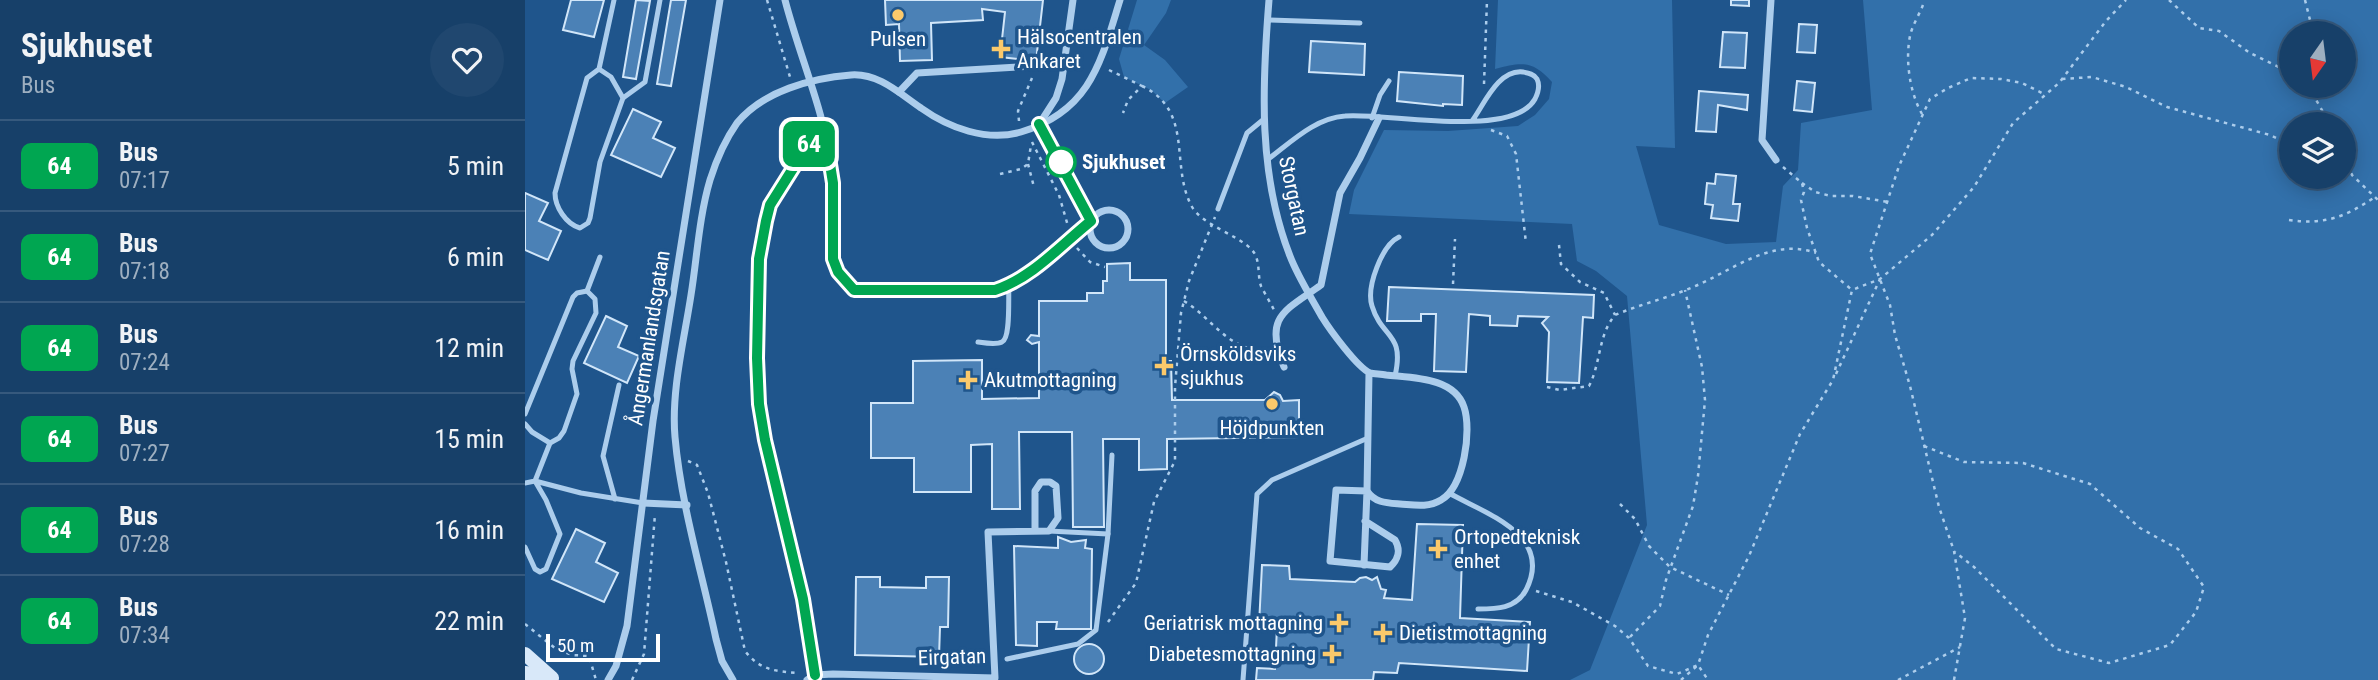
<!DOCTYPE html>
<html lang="en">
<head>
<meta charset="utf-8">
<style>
  body { margin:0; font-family:"Roboto Condensed",sans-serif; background:#20476f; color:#f1f3f6; height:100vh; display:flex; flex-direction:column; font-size:26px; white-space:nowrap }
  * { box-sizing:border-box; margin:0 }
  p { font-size:23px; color:#9eafc0 }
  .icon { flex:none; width:38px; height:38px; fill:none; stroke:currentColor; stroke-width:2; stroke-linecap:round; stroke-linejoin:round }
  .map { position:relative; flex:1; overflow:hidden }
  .drawer { display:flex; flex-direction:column; background:#174069; width:525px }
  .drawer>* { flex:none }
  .badge { padding:0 14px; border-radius:10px; font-size:24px; line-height:46px }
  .needle { width:46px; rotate:194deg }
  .buttons { position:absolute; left:1754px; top:21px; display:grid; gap:14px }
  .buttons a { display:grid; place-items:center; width:77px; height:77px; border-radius:50%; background:#174069; box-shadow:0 4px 18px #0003,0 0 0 2px #36597d; font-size:35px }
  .scale { position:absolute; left:21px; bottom:18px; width:114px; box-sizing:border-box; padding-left:7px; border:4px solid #fff; border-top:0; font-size:19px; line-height:24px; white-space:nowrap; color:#fff; -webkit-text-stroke:5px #1f558c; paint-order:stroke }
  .map>.badge { position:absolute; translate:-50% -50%; box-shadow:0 0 0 4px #fff }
  .round { display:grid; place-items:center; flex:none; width:74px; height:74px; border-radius:37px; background:#20476f }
  .head { display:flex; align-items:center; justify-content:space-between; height:119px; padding:0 21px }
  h1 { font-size:33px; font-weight:700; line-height:52px }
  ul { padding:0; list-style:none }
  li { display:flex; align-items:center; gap:21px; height:91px; padding:0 21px; border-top:2px solid #36597d }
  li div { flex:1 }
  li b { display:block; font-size:26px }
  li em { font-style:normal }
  li .badge { min-width:77px; font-weight:700; text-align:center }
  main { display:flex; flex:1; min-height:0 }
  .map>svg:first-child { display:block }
  .green { fill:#3270aa; fill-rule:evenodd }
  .building { fill:#4b81b6; stroke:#d1e6f9; stroke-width:2 }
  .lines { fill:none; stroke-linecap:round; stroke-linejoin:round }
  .path { stroke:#accdec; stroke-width:2.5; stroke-dasharray:3.5 5; stroke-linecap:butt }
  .lane { stroke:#accdec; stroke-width:5 }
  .street { stroke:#accdec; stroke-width:7 }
  .secondary { stroke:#d8e8f9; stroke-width:14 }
  .line-casing { stroke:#fff; stroke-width:16 }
  .line { stroke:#00a651; stroke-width:10 }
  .poi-dot { fill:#fbc96b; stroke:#1f558c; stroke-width:2.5 }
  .stop-dot { fill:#fff; stroke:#00a651; stroke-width:3.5 }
  .labels { text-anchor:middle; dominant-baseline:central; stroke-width:7; stroke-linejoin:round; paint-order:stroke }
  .poi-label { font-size:21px; fill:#fff; stroke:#1f558c; text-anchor:start }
  .stop-label { font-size:21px; font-weight:bold; fill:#fff; stroke:#1f558c; text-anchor:start }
  .street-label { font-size:21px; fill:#fff; stroke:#1f558c }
</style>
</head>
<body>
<main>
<section class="drawer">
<div class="head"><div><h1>Sjukhuset</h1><p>Bus</p></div><a class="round"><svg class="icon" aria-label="heart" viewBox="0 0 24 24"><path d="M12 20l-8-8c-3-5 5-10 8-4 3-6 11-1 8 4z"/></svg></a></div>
<ul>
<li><span class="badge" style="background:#00a651;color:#fff">64</span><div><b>Bus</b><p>07:17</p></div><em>5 min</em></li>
<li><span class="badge" style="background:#00a651;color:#fff">64</span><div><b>Bus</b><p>07:18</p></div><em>6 min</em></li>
<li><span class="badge" style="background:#00a651;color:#fff">64</span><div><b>Bus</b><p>07:24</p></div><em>12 min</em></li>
<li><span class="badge" style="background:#00a651;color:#fff">64</span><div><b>Bus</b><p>07:27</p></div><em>15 min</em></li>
<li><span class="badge" style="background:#00a651;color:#fff">64</span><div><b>Bus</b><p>07:28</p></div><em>16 min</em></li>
<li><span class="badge" style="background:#00a651;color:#fff">64</span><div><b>Bus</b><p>07:34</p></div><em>22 min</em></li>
</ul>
</section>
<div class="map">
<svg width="1853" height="680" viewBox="0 0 1853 680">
  <rect width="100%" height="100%" fill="#1f558c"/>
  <g class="green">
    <path d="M612,0H646L641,13L619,45L640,60L663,87L640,103L626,90L599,77L594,59Z"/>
    <path d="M973,0H1147L1150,148L1111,146L1134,225L1201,244L1251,242L1258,186L1273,170L1276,123L1347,110L1338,0H1853V680H1045L1065,670L1122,525L1102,296L1071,271L1052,261L1047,224L824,214L829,190L859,130L923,131L993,126L1010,115L1024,99L1027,82C1007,60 997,62 970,69ZM1766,33H1818V86H1766ZM1766,124H1818V177H1766Z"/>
  </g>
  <g class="building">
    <path d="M46,0H79L69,37L38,30Z"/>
    <path d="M111,0L125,1L111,79L98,77Z"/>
    <path d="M146,0H161L146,86L132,84Z"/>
    <path d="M360,0H518L511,61L475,57L480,12L457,9L458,20L406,23L407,60L375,61L374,24L361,25Z"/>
    <path d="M1206,0H1224V6L1206,5Z"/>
    <path d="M1274,24L1292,25L1290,53L1272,52Z"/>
    <path d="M1198,32L1222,33L1220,68L1195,67Z"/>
    <path d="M786,41L840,44L839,75L784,72Z"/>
    <path d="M874,72L938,76L937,105L918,104V106L872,101Z"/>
    <path d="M1272,81L1290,83L1287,112L1269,110Z"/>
    <path d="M1174,91L1223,95L1222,110L1193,105L1191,132L1171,131Z"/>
    <path d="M108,109L136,122L128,138L150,148L136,177L86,155Z"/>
    <path d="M1191,174L1211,176L1208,204H1215L1213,221L1186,218L1188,205L1180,204L1182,183L1190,184Z"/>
    <path d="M0,193L23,203L14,221L36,231L23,260L0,250Z"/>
    <path d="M605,263V280H641V361H646L647,400H740L749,392L755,395L758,401L774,400V437L642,439V469L614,470V439H578L579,527H548L547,432H494L495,509H467V444L446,445V492H389V458H346V403H388V361L457,360V399L514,398V342L507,344L502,340L506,335L514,336V301H562V293H578V281H582V264Z"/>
    <path d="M864,287L1069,295L1068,318L1058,317L1054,383L1022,382L1024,332L1017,323L1023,317L993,316L992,326L965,325V316L944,314L941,372L909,371L911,314H896V321H862Z"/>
    <path d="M81,316L102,326L93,347L114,356L102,383L59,363Z"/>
    <path d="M892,524L938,525L935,618L1005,622L1002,671L874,663L872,673L849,672L848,680H731L732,668L750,669L752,627L734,625L737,565L764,566L765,579L830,582L835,578L841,577L847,580L852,577L856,589L861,590L859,598L887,600Z"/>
    <path d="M51,529L80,543L71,562L93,573L79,602L27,579Z"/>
    <path d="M533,537L546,542L561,540L560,548L567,549L566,629H531L532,622H512V646L491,645L489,546L533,548Z"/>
    <path d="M331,577H355V587L401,588V577H424L423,627H415L414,657L330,655Z"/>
    <circle cx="564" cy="659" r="15"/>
  </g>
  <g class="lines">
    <g class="path">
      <path d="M242,0L265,77"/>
      <path d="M1644,0L1674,28L1694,31L1725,53L1762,71H1766"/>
      <path d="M1780,0L1785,20L1783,33"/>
      <path d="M584,70L617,86L603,100L598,113"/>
      <path d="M1537,79L1567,77L1601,87L1642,107L1745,135L1766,145"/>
      <path d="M959,84L962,0"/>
      <path d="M617,86C669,111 645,164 666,205C676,225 712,234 727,250C736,260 732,275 736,286C740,294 745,302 749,310"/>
      <path d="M1783,86L1805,124"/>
      <path d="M1397,114C1385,93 1380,61 1385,36C1387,26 1394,15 1398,5V0"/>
      <path d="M494,121L493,111L507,78"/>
      <path d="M966,130L982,136L991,154L1001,243"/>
      <path d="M507,142L534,195L543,226"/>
      <path d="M1818,149L1827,175L1853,200"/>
      <path d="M503,164L509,187"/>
      <path d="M1258,167L1277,183L1279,192L1276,200L1282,228L1294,262L1327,290"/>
      <path d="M475,174L496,169L503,164L506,145"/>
      <path d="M1277,183L1290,192L1306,196H1328L1363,202"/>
      <path d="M1764,220C1800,225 1820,217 1850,197"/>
      <path d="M1034,245L1036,264L1055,282L1079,293L1090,315"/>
      <path d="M552,248L565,262L580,267"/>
      <path d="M928,284L930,239"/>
      <path d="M659,301C687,318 704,352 741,350"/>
      <path d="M1311,374L1355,279"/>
      <path d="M1022,387L1035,390L1064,386C1076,363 1073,335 1090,315C1116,304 1143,298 1168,287C1207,271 1246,237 1291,253"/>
      <path d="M1399,446L1439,462L1498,463L1565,484L1615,528L1653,549L1679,587L1671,612L1645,645L1584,663L1531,649L1449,567L1430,552"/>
      <path d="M163,461L172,465L183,493L201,562L220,651C235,670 249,671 272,673"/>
      <path d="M1095,504L1110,519L1124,546L1145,567L1204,595"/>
      <path d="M1011,591L1047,602L1090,626L1104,638L1123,666L1152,674L1173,665L1183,635L1224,556L1275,434L1308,380L1327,290L1355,279L1407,235L1449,187L1488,123L1534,83L1581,21L1601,0"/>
      <path d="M583,622L611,583L629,502L650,461V387L656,313L664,281L690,217"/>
      <path d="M0,624L31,649L47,655L64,656L71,680"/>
      <path d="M1105,637L1135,606L1141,580L1168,506L1173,476L1180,400L1177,367L1160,290"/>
      <path d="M107,680L119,654L130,514"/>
      <path d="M1156,680L1173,665L1183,680"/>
      <path d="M1373,680L1435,647"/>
      <path d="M1429,680L1440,618L1429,551L1414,507L1385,386L1370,335L1365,305L1345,254L1374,166L1405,99L1423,88L1446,78L1476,79L1497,83L1521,95"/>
    </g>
    <g class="lane">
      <path d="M742,20L835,23"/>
      <path d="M74,69L86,77L98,98L75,162L65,218L63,223L55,228C41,224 30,207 30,193L62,78L74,69L89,0"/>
      <path d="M98,98L120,82L135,0"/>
      <path d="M847,118L855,95L864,81"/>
      <path d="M742,160C766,142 790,118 820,116C861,112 987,140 1010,99C1013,93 1015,85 1012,79C1009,74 1003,73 998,72C973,69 959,105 947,121"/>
      <path d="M693,209L722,133L739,119"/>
      <path d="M453,342C460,343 471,345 477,342C486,338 483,297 484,286"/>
      <path d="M870,376C880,332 857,339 847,306C841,287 857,245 874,237"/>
      <path d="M0,414L48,297L52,293L62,291"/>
      <path d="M0,424L7,432L25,443L10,481L0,483"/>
      <path d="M25,443L34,438L39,431L52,394L47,369L48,361L71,313L70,299L62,291L75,257"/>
      <path d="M924,493C961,514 1029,535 1001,590C991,609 971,609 953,609"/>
      <path d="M90,499L78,456L94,385"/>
      <path d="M524,531L583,534"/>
      <path d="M0,547L10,569L15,572L21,569L35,534L21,500L10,481L56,493L118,503"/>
      <path d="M482,659L553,644L571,630L583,534L587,455"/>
      <path d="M290,675L278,599L240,440L234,404L232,358L234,259L241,221L245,205L284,143L301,139"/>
      <path d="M718,680L732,494L747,480L843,438"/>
    </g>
    <g class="street">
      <path d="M260,0C274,54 297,106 306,162C311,193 308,227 308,259L313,272L329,290L395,292L470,291L484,286L499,275L566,221L515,124"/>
      <path d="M744,0C737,86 733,175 765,256C773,277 786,297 797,317C805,330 832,367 845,373C849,374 856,374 861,375C887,378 929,377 939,407C947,430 939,487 916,500C903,508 889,505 875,504C862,503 850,503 842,491L844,373"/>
      <path d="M1246,0L1237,140L1251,160"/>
      <path d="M374,92L392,73L508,66"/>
      <path d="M515,123L531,98L537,79L548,0"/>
      <circle cx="584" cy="229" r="19"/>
      <path d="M759,367C738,316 760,311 796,285L815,193L835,158L854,118"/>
      <path d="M118,503L162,505"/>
      <path d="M839,565L842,491L811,490L805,561L865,567C873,560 876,550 870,540L840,521"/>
      <path d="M83,680L91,666L102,626L128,421L195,0"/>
      <path d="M208,680L197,661L191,639C177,573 156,505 150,437C146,391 159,341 166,295C172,258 174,217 185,180C191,161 200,140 212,123C238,91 287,78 326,75C354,73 375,94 396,108C424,128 462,142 496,132C566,111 576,61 595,0"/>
      <path d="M282,680L290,675L308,674L470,678L463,532L524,531L533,518L531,486L525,482H516L510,491V531"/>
    </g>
    <g class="secondary">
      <path d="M0,654L27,678"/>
      <path d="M0,673L23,676"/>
    </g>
  </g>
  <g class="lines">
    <g class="line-casing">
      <path id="line" d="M290,675L278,599L240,440L234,404L232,358L234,259L241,221L245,205L284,143L301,139L308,183V259L313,272L329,290H470C507,278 536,245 566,221L514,124"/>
    </g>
    <use href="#line" class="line"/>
  </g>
  <g class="poi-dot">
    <circle cx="373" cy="15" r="7"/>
    <path d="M472.5 38.5h7v7h7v7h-7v7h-7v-7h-7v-7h7z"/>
    <path d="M635.5 355.5h7v7h7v7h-7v7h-7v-7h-7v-7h7z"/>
    <path d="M439.5 369.5h7v7h7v7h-7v7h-7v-7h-7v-7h7z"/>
    <circle cx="747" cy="404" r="7"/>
    <path d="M909.5 538.5h7v7h7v7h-7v7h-7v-7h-7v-7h7z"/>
    <path d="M810.5 612.5h7v7h7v7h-7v7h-7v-7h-7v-7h7z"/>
    <path d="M854.5 622.5h7v7h7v7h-7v7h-7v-7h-7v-7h7z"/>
    <path d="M803.5 643.5h7v7h7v7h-7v7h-7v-7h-7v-7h7z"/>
  </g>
  <circle class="stop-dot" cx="536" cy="162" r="14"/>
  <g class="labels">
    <g class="poi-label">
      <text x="492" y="37">Hälsocentralen<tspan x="492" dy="24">Ankaret</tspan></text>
      <text x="373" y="39" text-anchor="middle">Pulsen</text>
      <text x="655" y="354">Örnsköldsviks<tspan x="655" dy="24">sjukhus</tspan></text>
      <text x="459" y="380">Akutmottagning</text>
      <text x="747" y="428" text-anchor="middle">Höjdpunkten</text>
      <text x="929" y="537">Ortopedteknisk<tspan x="929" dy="24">enhet</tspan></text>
      <text x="798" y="623" text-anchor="end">Geriatrisk mottagning</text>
      <text x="874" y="633">Dietistmottagning</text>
      <text x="791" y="654" text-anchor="end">Diabetesmottagning</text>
    </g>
    <g class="stop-label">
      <text x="557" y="162">Sjukhuset</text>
    </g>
    <g class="street-label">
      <text transform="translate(769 196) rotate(78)">Storgatan</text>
      <text transform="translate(124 338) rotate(-81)">Ångermanlandsgatan</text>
      <text transform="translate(427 657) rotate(-2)">Eirgatan</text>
    </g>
  </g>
</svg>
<div class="buttons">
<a><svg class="needle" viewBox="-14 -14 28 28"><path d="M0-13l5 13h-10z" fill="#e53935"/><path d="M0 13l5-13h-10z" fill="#9eafc0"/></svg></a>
<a><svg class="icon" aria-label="layers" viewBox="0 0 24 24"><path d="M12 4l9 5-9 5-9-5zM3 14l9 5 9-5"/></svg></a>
</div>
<div class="scale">50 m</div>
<b class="badge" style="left:284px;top:144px;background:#00a651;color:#fff">64</b>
</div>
</main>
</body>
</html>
